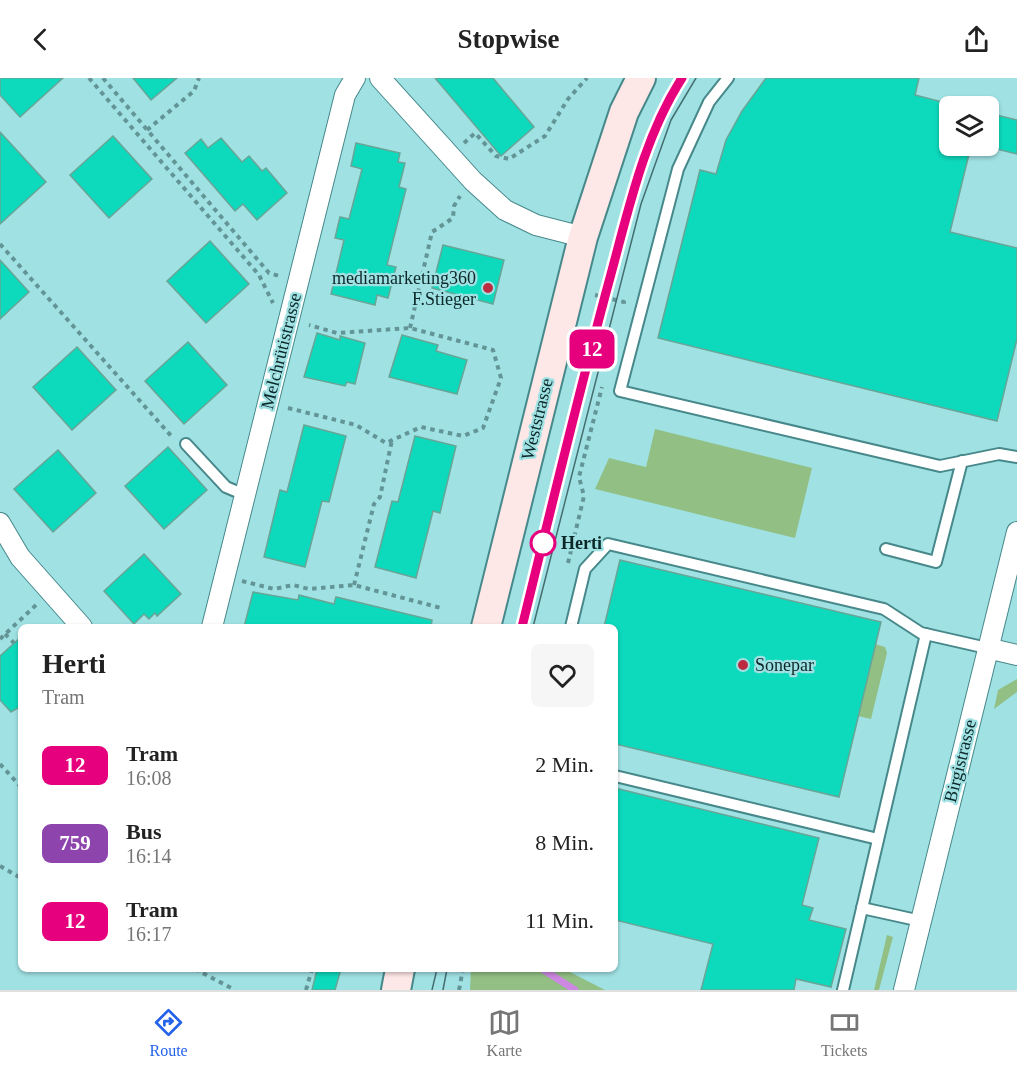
<!DOCTYPE html>
<html lang="de">
<head>
<meta charset="utf-8">
<style>
  body { margin:0; font-family:Georgia,serif; background:#f6f6f6; color:#222; height:100vh; display:flex; flex-direction:column; font-size:22px; white-space:nowrap }
  * { box-sizing:border-box; margin:0 }
  p { font-size:20px; color:#767676 }
  .icon { flex:none; width:33px; height:33px; fill:none; stroke:currentColor; stroke-width:2; stroke-linecap:round; stroke-linejoin:round }
  .map { position:relative; flex:1; overflow:hidden }
  .panel { position:absolute; left:18px; top:546px; width:600px; height:348px; display:flex; flex-direction:column; background:#fff; border-radius:9px; box-shadow:0 2px 4px #0004 }
  .panel>* { flex:none }
  .badge { padding:0 12px; border-radius:9px; font-size:21px; line-height:39px }
  .tools { position:absolute; left:939px; top:18px; display:grid; gap:12px }
  .tools a { display:grid; place-items:center; width:60px; height:60px; border-radius:9px; background:#fff; box-shadow:0 2px 4px #0004; font-size:30px }
  .map>.badge { position:absolute; translate:-50% -50%; box-shadow:0 0 0 3px #fff }
  .round { display:grid; place-items:center; flex:none; width:63px; height:63px; border-radius:9px; background:#f6f6f6 }
  .overview { display:flex; align-items:center; justify-content:space-between; height:102px; padding:0 24px }
  h1 { font-size:28px; font-weight:700; line-height:45px }
  ul { padding:0; list-style:none }
  li { display:flex; align-items:center; gap:18px; height:78px; padding:0 24px }
  li div { flex:1 }
  li b { display:block; font-size:22px }
  li em { font-style:normal }
  li .badge { min-width:66px; font-weight:700; text-align:center }
  header { display:flex; justify-content:space-between; align-items:center; height:78px; padding:0 24px; background:#fff; font-size:27px; font-weight:700 }
  .menu { display:flex; justify-content:space-around; align-items:center; height:84px; border-top:2px solid #e0e0e0; background:#fff; font-size:16px; color:#767676 }
  .menu a { display:grid; justify-items:center; gap:3px }
  .menu .current { color:#2563eb }
  .map>svg:first-child { display:block }
  .green { fill:#92bf84 }
  .lines { fill:none; stroke-linecap:round; stroke-linejoin:round }
  .stream { stroke:#cd88e1; stroke-width:7 }
  .building { fill:#0dd9bc; stroke:#68a597; stroke-width:1.5 }
  .service-casing { stroke:#47888a; stroke-width:14 }
  .minor-casing { stroke:#47888a; stroke-width:22 }
  .secondary-casing { stroke:#47888a; stroke-width:32 }
  .path { stroke:#639597; stroke-width:4; stroke-dasharray:4.5 4.5; stroke-linecap:butt }
  .service { stroke:#fff; stroke-width:10 }
  .minor { stroke:#fff; stroke-width:20 }
  .secondary { stroke:#fee7e7; stroke-width:28 }
  .tram { stroke:#446e6f; stroke-width:1.5 }
  .line-casing { stroke:#fff; stroke-width:14 }
  .line { stroke:#e6007e; stroke-width:9 }
  .poi-dot { fill:#bc2b40; stroke:#a0e2e4; stroke-width:2 }
  .stop-dot { fill:#fff; stroke:#e6007e; stroke-width:3 }
  .labels { text-anchor:middle; dominant-baseline:central; stroke-width:4.5; stroke-linejoin:round; paint-order:stroke }
  .poi-label { font-size:18px; fill:#0c2728; stroke:#a0e2e4; text-anchor:end }
  .street-label { font-size:18px; fill:#0c2728; stroke:#a0e2e4 }
  .stop-label { font-size:18px; font-weight:bold; fill:#0c2728; stroke:#a0e2e4; text-anchor:start }
</style>
</head>
<body>
<header><svg class="icon" aria-label="back" viewBox="0 0 24 24"><path d="M15 5l-7 7 7 7"/></svg>Stopwise<svg class="icon" aria-label="share" viewBox="0 0 24 24"><path d="M12 15V3M7 8l5-5 5 5M5 13v7h14v-7"/></svg></header>
<div class="map">
<svg width="1017" height="912" viewBox="0 0 1017 912">
  <rect width="100%" height="100%" fill="#a0e2e4"/>
  <g class="green">
    <path d="M655,351L812,390L795,460L595,411L609,380L646,389Z"/>
    <path d="M875,566L885,569L887,575L871,641L858,638Z"/>
    <path d="M1017,601V614L994,631L998,612Z"/>
    <path d="M887,857L893,859L879,912H874Z"/>
    <path d="M471,891H564L605,912H470Z"/>
  </g>
  <g class="lines">
    <path class="stream" d="M542,891L575,912"/>
  </g>
  <g class="building">
    <path d="M0,0H63L20,39L0,17Z"/>
    <path d="M133,0H177L151,22Z"/>
    <path d="M435,0H493L534,49L501,78Z"/>
    <path d="M766,0H919L915,17L950,26V68H971L950,154L1017,170V261L997,343L658,260L700,92L716,96L726,62L742,33Z"/>
    <path d="M988,35L1017,42V76L988,69Z"/>
    <path d="M0,54L46,104L0,146Z"/>
    <path d="M113,58L152,101L109,140L70,97Z"/>
    <path d="M221,60L242,84L249,78L262,93L266,90L287,115L257,142L243,126L235,133L185,75L201,61L208,70Z"/>
    <path d="M356,65L400,75L398,84L405,85L399,109L406,111L387,187L396,189L388,220L377,217L375,227L331,216L344,162L335,160L340,139L349,141L362,91L351,88Z"/>
    <path d="M210,163L249,206L206,245L167,203Z"/>
    <path d="M443,167L504,182L493,226L432,210Z"/>
    <path d="M0,182L29,214L0,241Z"/>
    <path d="M317,255L340,262V258L365,265L355,306L347,304L345,308L304,299Z"/>
    <path d="M402,257L438,267L436,273L467,282L457,316L389,299Z"/>
    <path d="M188,264L227,307L184,346L145,303Z"/>
    <path d="M77,269L116,312L72,352L33,309Z"/>
    <path d="M304,347L346,358L329,424L322,423L305,489L264,479L280,412L287,414Z"/>
    <path d="M415,358L456,368L440,435L433,433L416,500L375,489L392,423L398,424Z"/>
    <path d="M168,369L207,412L164,451L125,408Z"/>
    <path d="M58,372L96,415L53,454L14,411Z"/>
    <path d="M144,476L181,516L157,538L155,535L149,541L144,536L134,546L104,513Z"/>
    <path d="M620,482L881,544L839,719L615,666V549H604Z"/>
    <path d="M253,514L298,522L299,517L334,526L336,519L432,542L431,549H244Z"/>
    <path d="M21,559V628L11,634L0,622V578Z"/>
    <path d="M615,710L819,760L802,827L813,830L809,842L846,851L831,909L796,901L794,912H701L713,866L615,842Z"/>
    <path d="M317,891H341L335,912H312Z"/>
  </g>
  <g class="lines">
    <g class="service-casing">
      <g id="service">
        <path d="M728,0L709,24L678,91L620,313L940,388L999,376L1017,379"/>
        <path d="M186,366L226,409L245,417"/>
        <path d="M886,471L936,484L962,383"/>
        <path d="M571,549L585,491L608,466L884,531L921,555L987,570"/>
        <path d="M615,698L878,761"/>
        <path d="M862,830L921,843"/>
        <path d="M843,912L926,556"/>
      </g>
    </g>
    <g class="minor-casing">
      <g id="minor">
        <path d="M380,0L473,103L505,132L536,147L583,159"/>
        <path d="M0,445L20,479L82,549"/>
        <path d="M212,549L345,17L355,0"/>
        <path d="M987,570L1017,577"/>
        <path d="M904,912L1017,454"/>
      </g>
    </g>
    <g class="secondary-casing">
      <g id="secondary">
        <path d="M486,549L583,159L624,34L641,0"/>
        <path d="M396,912L400,891"/>
      </g>
    </g>
    <g class="path">
      <path d="M89,0L259,197L273,225"/>
      <path d="M103,0L269,195L279,198"/>
      <path d="M147,52L194,13L199,0"/>
      <path d="M464,65L475,55L496,78L509,81L545,58L568,21L587,0"/>
      <path d="M0,166L173,360"/>
      <path d="M595,217L624,224V227"/>
      <path d="M410,250L432,154L453,140L454,128L460,118"/>
      <path d="M288,330L356,347L386,365L421,349L463,358L483,350L501,300L493,272L410,250L337,255L309,247"/>
      <path d="M568,485L584,418L579,399L602,309"/>
      <path d="M242,503L274,511L293,507L309,511L354,507L441,530"/>
      <path d="M354,507L374,426L380,419L392,362"/>
      <path d="M5,556L14,565"/>
      <path d="M0,561L36,527"/>
      <path d="M0,686L21,709"/>
      <path d="M0,788L21,800"/>
      <path d="M195,891L235,912"/>
      <path d="M306,912L312,891"/>
      <path d="M459,912L463,891"/>
    </g>
    <use href="#service" class="service"/>
    <use href="#minor" class="minor"/>
    <use href="#secondary" class="secondary"/>
    <g class="tram">
      <path d="M522,549C552,429 580,307 613,187C631,124 646,57 682,0"/>
      <path d="M533,549L641,126L671,42L696,0"/>
      <path d="M432,912L437,891"/>
      <path d="M443,912L447,891"/>
    </g>
  </g>
  <g class="lines">
    <g class="line-casing">
      <path id="line" d="M522,549C551,431 579,313 611,196C629,130 644,59 682,0"/>
    </g>
    <use href="#line" class="line"/>
  </g>
  <g class="poi-dot">
    <circle cx="488" cy="210" r="6"/>
    <circle cx="743" cy="587" r="6"/>
  </g>
  <circle class="stop-dot" cx="543" cy="465" r="12"/>
  <g class="labels">
    <g class="poi-label">
      <text x="476" y="200">mediamarketing360<tspan x="476" dy="21">F.Stieger</tspan></text>
      <text x="755" y="587" text-anchor="start">Sonepar</text>
    </g>
    <g class="street-label">
      <text transform="translate(281 273) rotate(-76)">Melchrütistrasse</text>
      <text transform="translate(537 341) rotate(-76)">Weststrasse</text>
      <text transform="translate(960 683) rotate(-76)">Birgistrasse</text>
    </g>
    <g class="stop-label">
      <text x="561" y="465">Herti</text>
    </g>
  </g>
</svg>
<div class="tools">
<a><svg class="icon" aria-label="layers" viewBox="0 0 24 24"><path d="M12 4l9 5-9 5-9-5zM3 14l9 5 9-5"/></svg></a>
</div>
<b class="badge" style="left:592px;top:271px;background:#e6007e;color:#fff">12</b>
<section class="panel">
<div class="overview"><div><h1>Herti</h1><p>Tram</p></div><a class="round"><svg class="icon" aria-label="heart" viewBox="0 0 24 24"><path d="M12 20l-8-8c-3-5 5-10 8-4 3-6 11-1 8 4z"/></svg></a></div>
<ul>
<li><span class="badge" style="background:#e6007e;color:#fff">12</span><div><b>Tram</b><p>16:08</p></div><em>2 Min.</em></li>
<li><span class="badge" style="background:#8e44ad;color:#fff">759</span><div><b>Bus</b><p>16:14</p></div><em>8 Min.</em></li>
<li><span class="badge" style="background:#e6007e;color:#fff">12</span><div><b>Tram</b><p>16:17</p></div><em>11 Min.</em></li>
</ul>
</section>
</div>
<nav class="menu">
<a class="current"><svg class="icon" aria-label="directions" viewBox="0 0 24 24"><path d="M12 3l9 9-9 9-9-9zM9 14v-3h6M13 9l2 2-2 2"/></svg>Route</a>
<a><svg class="icon" aria-label="map" viewBox="0 0 24 24"><path d="M3 6l6-2 6 2 6-2v14l-6 2-6-2-6 2zM9 4v14M15 6v14"/></svg>Karte</a>
<a><svg class="icon" aria-label="tickets" viewBox="0 0 24 24"><path d="M3 7h18v10H3zM15 7v10"/></svg>Tickets</a>
</nav>
</body>
</html>
